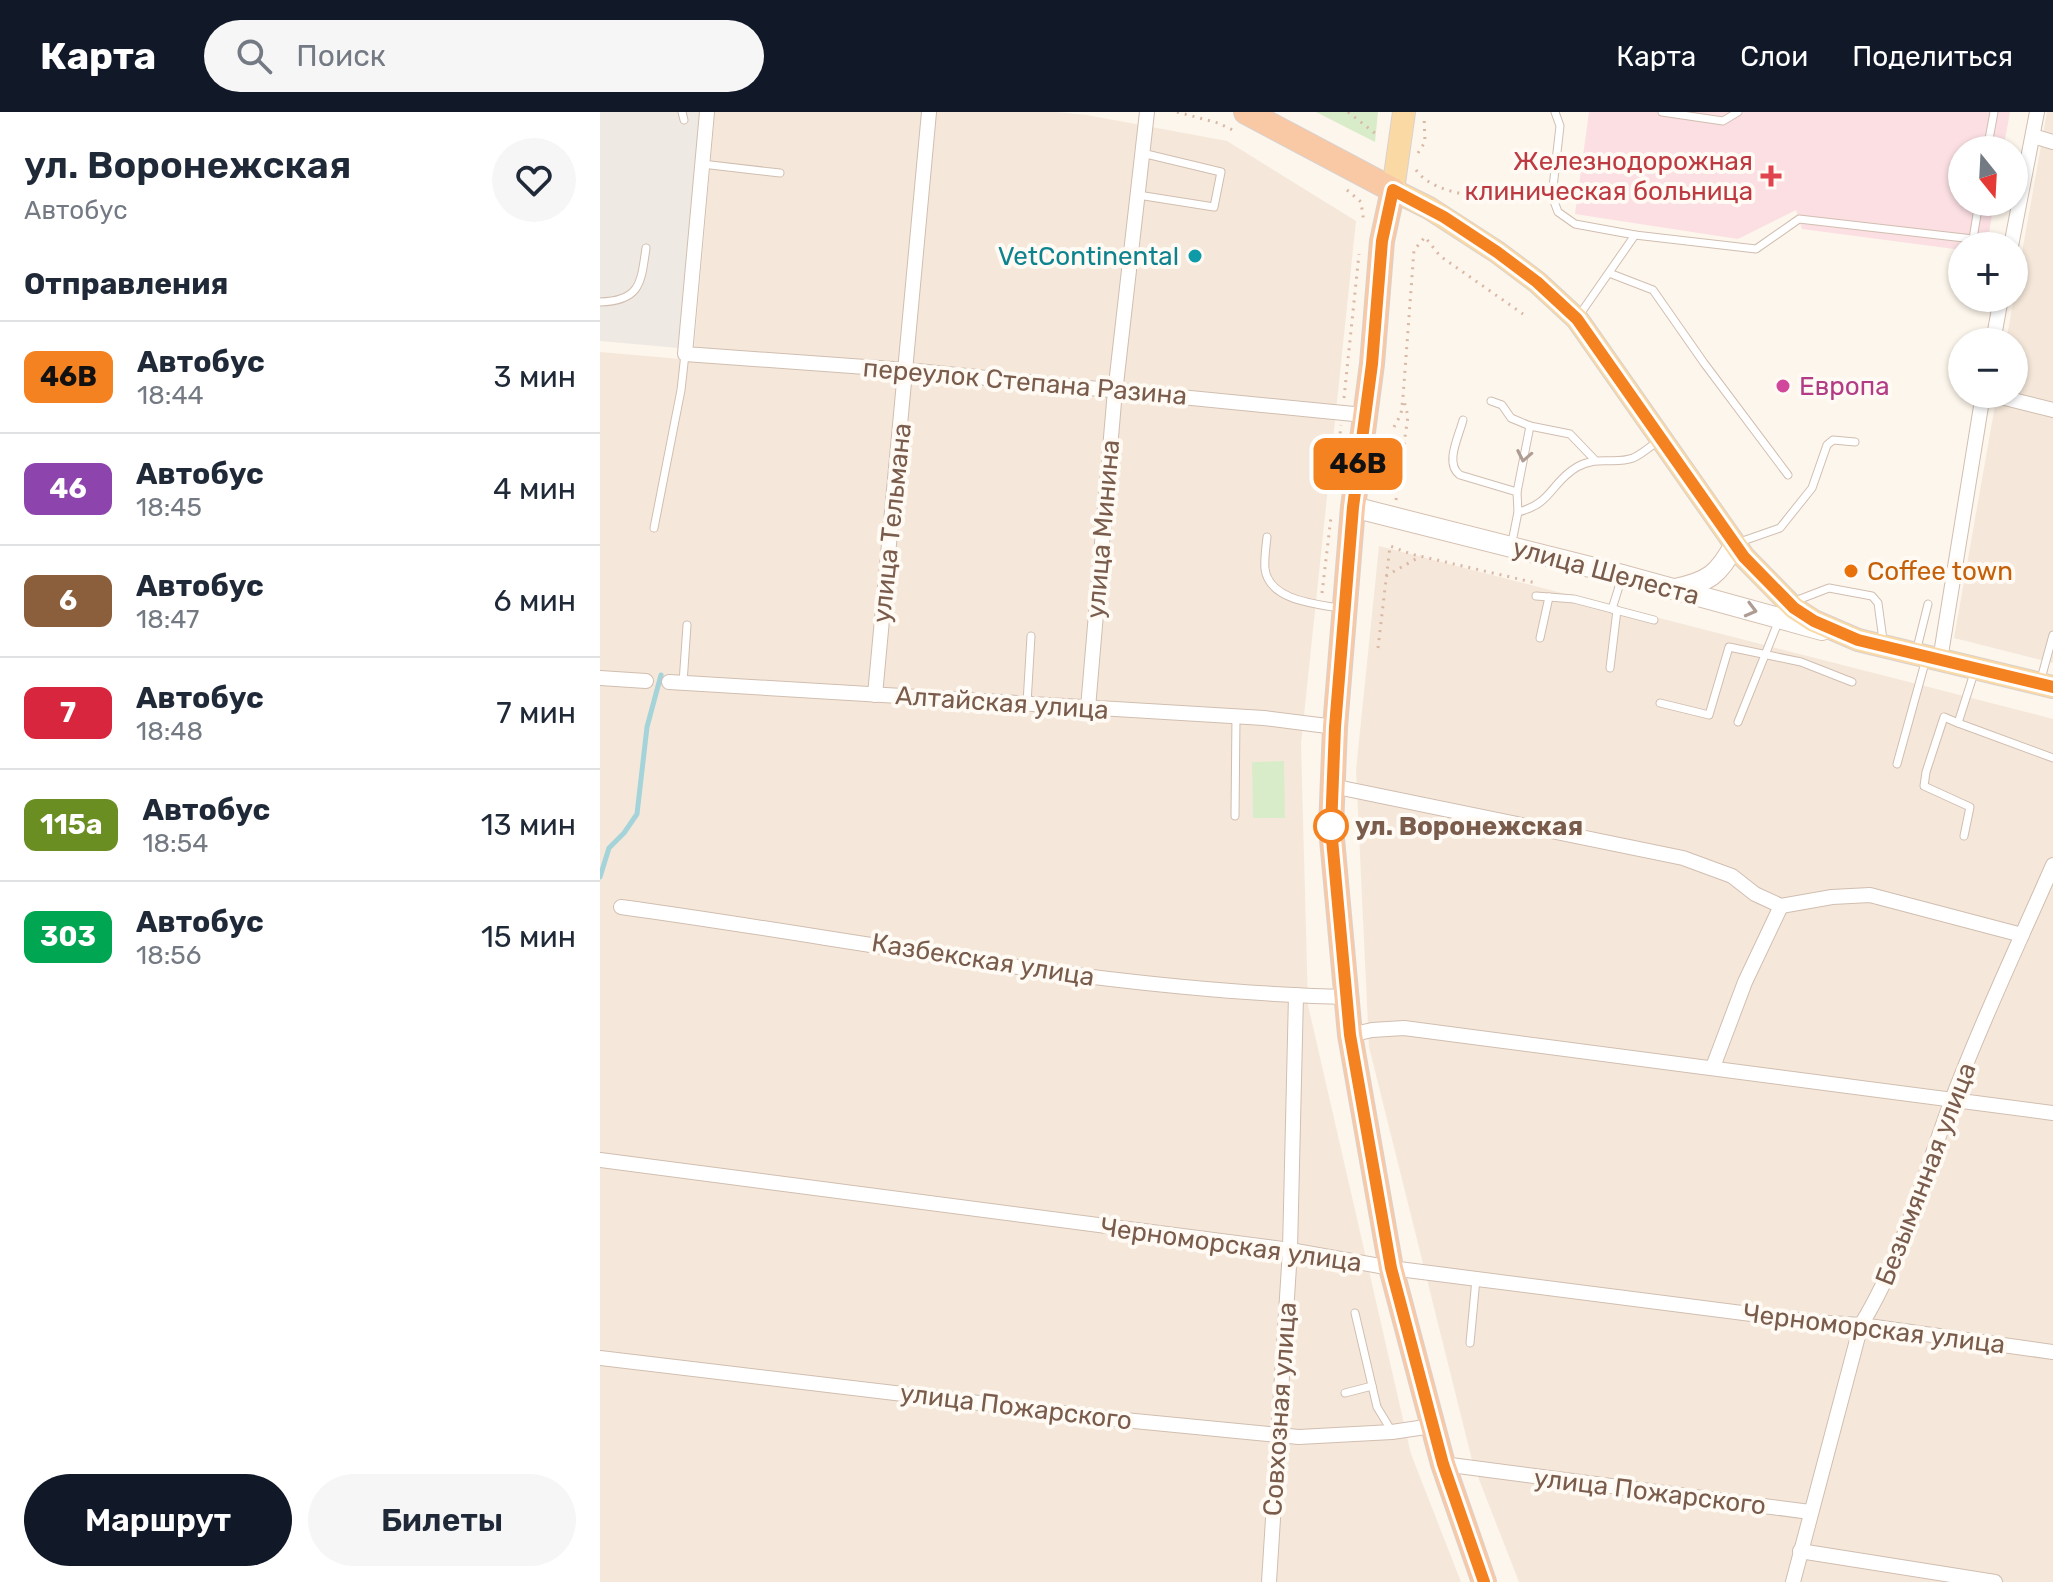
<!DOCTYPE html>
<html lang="ru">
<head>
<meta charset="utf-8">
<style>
  body { margin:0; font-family:Rubik,sans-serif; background:#f6f6f7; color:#1f2937; height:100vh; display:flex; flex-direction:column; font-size:30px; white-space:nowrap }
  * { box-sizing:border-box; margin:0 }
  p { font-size:26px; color:#747a83 }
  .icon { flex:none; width:44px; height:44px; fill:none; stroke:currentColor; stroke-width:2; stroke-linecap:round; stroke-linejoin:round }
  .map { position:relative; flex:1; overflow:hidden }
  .details { display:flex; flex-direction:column; background:#fff; width:600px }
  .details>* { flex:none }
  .badge { padding:0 16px; border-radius:12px; font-size:28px; line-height:52px }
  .needle { width:52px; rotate:162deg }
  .fabs { position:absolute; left:1348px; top:24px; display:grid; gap:16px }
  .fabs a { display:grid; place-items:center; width:80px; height:80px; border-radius:50%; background:#fff; box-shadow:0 2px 6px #0004; font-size:40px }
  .map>.badge { position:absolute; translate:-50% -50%; box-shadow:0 0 0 4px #fff }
  h2 { padding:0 24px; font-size:30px; line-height:72px }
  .round { display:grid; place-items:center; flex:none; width:84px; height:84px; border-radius:42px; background:#f6f6f7 }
  .summary { display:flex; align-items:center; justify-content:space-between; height:136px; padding:0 24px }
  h1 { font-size:38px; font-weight:600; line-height:60px }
  .button { display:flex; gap:16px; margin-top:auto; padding:16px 24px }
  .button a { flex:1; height:92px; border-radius:48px; background:#111827; color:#fff; font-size:32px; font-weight:600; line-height:92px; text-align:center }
  .button a+a { background:#f6f6f7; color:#1f2937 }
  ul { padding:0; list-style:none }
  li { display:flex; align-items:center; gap:24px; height:112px; padding:0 24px; border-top:2px solid #e0e1e3 }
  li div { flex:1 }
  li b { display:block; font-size:30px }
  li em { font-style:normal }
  li .badge { min-width:88px; font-weight:700; text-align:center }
  header { display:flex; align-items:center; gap:48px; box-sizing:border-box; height:112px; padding:0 40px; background:#111827; color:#fff }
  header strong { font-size:38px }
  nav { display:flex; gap:44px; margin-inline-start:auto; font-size:28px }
  .search { width:560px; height:72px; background:#f6f6f7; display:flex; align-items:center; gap:20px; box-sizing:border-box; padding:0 28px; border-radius:44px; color:#747a83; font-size:30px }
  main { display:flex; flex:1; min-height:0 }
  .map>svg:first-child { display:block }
  .residential { fill:#f5e8da }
  .industrial { fill:#efe9e4 }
  .medical { fill:#fbdfe3 }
  .green { fill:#d8ecc9 }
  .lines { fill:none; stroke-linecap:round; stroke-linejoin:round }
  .stream { stroke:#a5d3da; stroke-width:5 }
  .service-casing { stroke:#d1beb0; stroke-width:9 }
  .minor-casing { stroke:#d1beb0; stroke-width:16 }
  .secondary-casing { stroke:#d6c0b0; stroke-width:22 }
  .primary-casing { stroke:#dad1cd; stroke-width:24 }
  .trunk-casing { stroke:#dad1cd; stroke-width:26 }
  .path { stroke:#d9b8a5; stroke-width:3; stroke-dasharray:2 6; stroke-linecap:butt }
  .service { stroke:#fff; stroke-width:7 }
  .minor { stroke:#fff; stroke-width:14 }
  .secondary { stroke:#fff; stroke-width:20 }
  .primary { stroke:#fbd9a5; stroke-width:22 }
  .trunk { stroke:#f9c8a4; stroke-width:24 }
  .oneway { stroke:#af9d94 }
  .line-casing { stroke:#fff; stroke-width:18 }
  .line { stroke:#f58220; stroke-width:12 }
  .health-dot { fill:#e0444e; stroke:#fffaf3; stroke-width:3 }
  .culture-dot { fill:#0f9aa8; stroke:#fffaf3; stroke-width:3 }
  .hotel-dot { fill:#d1479c; stroke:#fffaf3; stroke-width:3 }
  .food-dot { fill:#e8710a; stroke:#fffaf3; stroke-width:3 }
  .stop-dot { fill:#fff; stroke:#f58220; stroke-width:4 }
  .labels { text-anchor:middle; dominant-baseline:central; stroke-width:8; stroke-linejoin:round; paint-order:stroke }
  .health-label { font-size:26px; fill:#be3a42; stroke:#fffaf3; text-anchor:end }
  .culture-label { font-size:26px; fill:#0d838f; stroke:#fffaf3; text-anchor:end }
  .street-label { font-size:26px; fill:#7a5c4d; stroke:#fffaf3 }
  .hotel-label { font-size:26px; fill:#b23c85; stroke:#fffaf3; text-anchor:start }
  .food-label { font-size:26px; fill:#c56008; stroke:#fffaf3; text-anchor:start }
  .stop-label { font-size:26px; font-weight:bold; fill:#7a5c4d; stroke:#fffaf3; text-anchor:start }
</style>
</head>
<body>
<header>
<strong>Карта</strong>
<div class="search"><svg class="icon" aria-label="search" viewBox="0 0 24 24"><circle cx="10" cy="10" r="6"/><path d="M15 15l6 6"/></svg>Поиск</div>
<nav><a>Карта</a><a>Слои</a><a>Поделиться</a></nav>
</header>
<main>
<section class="details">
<div class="summary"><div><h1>ул. Воронежская</h1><p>Автобус</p></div><a class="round"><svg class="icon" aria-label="heart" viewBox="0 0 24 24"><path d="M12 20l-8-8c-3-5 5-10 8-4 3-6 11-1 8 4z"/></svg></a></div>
<h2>Отправления</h2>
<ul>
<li><span class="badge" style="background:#f58220;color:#111">46В</span><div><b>Автобус</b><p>18:44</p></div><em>3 мин</em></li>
<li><span class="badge" style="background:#8e44ad;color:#fff">46</span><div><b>Автобус</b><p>18:45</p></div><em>4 мин</em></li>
<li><span class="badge" style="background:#8b5e3c;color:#fff">6</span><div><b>Автобус</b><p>18:47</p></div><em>6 мин</em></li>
<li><span class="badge" style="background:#d7263d;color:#fff">7</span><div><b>Автобус</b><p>18:48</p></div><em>7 мин</em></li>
<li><span class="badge" style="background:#6b8e23;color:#fff">115а</span><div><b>Автобус</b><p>18:54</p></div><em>13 мин</em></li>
<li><span class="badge" style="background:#00a651;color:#fff">303</span><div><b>Автобус</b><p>18:56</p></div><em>15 мин</em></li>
</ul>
<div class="button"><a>Маршрут</a><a>Билеты</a></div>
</section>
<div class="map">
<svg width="1453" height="1470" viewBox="0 0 1453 1470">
  <rect width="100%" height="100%" fill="#fdf6ec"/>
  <g class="residential">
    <path d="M115,0H457L487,3L627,29L756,109L701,632L708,893L811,1342L861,1470H0V240L93,248Z"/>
    <path d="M1447,0H1453V551L1354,526L1397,282H1414V230H1406Z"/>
    <path d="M779,434L1453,607V1470H919L873,1352L769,935L756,658Z"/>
  </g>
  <path class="industrial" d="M0,0H100L78,236L0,229Z"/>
  <path class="medical" d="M989,0H1410L1403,38H1362V90H1394L1387,134H1362V138L1202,117L1196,98L1138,127L975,102Z"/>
  <g class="green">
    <path d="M716,0H778L775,30Z"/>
    <path d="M684,649L685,706H653L652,650Z"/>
  </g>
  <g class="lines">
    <path class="stream" d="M0,765L9,736L24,721L37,702L47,615L61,563"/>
    <g class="service-casing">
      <g id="service">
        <path d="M82,0L84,8"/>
        <path d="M955,0L960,14L952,84L958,100L975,112L1035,123"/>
        <path d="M1062,0L1123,9L1138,0"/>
        <path d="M1387,38L1394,0"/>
        <path d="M102,52L180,61"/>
        <path d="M538,83L614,95L621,60L542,41"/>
        <path d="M1009,161L1053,178L1104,251L1188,363"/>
        <path d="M0,190C41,189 41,170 46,136"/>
        <path d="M978,205L1035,123L1156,137L1199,107L1373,127L1379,90"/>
        <path d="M891,289L902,293L911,306L930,314"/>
        <path d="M863,308C859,324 844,352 860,363L917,380"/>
        <path d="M918,400C952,392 951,370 977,355C998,343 1014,353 1033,346C1042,342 1051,334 1059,328"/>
        <path d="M54,416L81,278L85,242"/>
        <path d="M667,425C666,435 664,447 665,457C669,488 715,492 739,496"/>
        <path d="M1137,431L1180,416L1212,376L1227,333L1233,328L1255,330"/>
        <path d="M911,435L918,400L917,380L930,314L970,322L994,347"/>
        <path d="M936,484L974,487L1054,508"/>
        <path d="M1195,489L1229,476L1272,484L1278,491L1283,528"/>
        <path d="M1012,497L1022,465"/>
        <path d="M940,526L949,485"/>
        <path d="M1316,540L1328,492"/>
        <path d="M1010,556L1017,498"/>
        <path d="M1374,561L1358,611L1453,646"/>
        <path d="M1441,567L1453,523"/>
        <path d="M83,571L87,513"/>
        <path d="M427,591L431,524"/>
        <path d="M1060,591L1109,603L1129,535L1201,550L1252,570"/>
        <path d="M1138,610L1179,508"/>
        <path d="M1358,611L1344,605L1326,660L1324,674L1370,695L1364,724"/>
        <path d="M1297,652L1326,547"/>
        <path d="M635,704L636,605"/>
        <path d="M755,1201L777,1295L791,1318"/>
        <path d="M870,1231L876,1167"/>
        <path d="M745,1281L772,1274"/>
      </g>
    </g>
    <g class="minor-casing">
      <g id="minor">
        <path d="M107,0L85,242L307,258L764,303"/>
        <path d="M1433,24L1453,30"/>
        <path d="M1411,134L1437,0"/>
        <path d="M1393,230L1401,186"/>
        <path d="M1389,282L1453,298"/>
        <path d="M1340,548L1383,282"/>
        <path d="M0,566L46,569"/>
        <path d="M69,570L664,606L735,615"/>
        <path d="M275,583L329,0"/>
        <path d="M488,596L514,290L547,0"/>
        <path d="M732,674L1083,746L1132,764L1155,782L1181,794L1232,785L1270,783L1422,823"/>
        <path d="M21,795C262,828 503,879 747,885"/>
        <path d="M750,923L772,918L804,916L1453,1001"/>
        <path d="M1113,955L1145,870L1181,794"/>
        <path d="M0,1048L690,1138L791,1156L1213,1210L1261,1213L1453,1240"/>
        <path d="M0,1246L514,1307L699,1325L792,1320L832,1314"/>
        <path d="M843,1352L1210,1400"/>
        <path d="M1200,1439L1395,1470"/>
        <path d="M669,1470L690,1138L696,883"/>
        <path d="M1193,1470L1261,1213C1304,1143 1323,1064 1352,988C1382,908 1419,831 1453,753"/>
      </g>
    </g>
    <g class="secondary-casing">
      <g id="secondary">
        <path d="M753,395L1022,463L1222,518"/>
        <path d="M1075,477C1109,470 1119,462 1135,432"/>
      </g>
    </g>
    <g class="primary-casing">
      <path id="primary" d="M804,0L793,78L829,96L897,140L937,170L977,207L1144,445L1194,496L1214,509L1258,528L1453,575"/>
    </g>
    <g class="trunk-casing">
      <path id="trunk" d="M646,0L793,78L782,129L772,252L753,395L735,615L731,716L750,923L791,1156L843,1352L884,1470"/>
    </g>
    <g class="path">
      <path d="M577,0L618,11L637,20"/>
      <path d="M748,0L776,22"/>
      <path d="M818,41L825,30L824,3"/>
      <path d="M816,58C832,80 867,82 892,88"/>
      <path d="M747,78L761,90L764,111"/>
      <path d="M744,286L759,142"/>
      <path d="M794,315L801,302L803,285L814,138L825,125L840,144L923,202"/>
      <path d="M734,377L741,313"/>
      <path d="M796,388L808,304L804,289"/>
      <path d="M786,464L821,444"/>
      <path d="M722,481L731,405"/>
      <path d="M778,536L790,434L811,442L936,471"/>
    </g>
    <use href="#service" class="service"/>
    <use href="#minor" class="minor"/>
    <use href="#secondary" class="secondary"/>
    <use href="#primary" class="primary"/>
    <use href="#trunk" class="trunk"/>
  </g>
  <defs><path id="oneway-chevron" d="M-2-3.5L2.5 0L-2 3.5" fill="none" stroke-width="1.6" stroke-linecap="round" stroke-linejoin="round" transform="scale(2)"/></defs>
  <g class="oneway">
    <use href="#oneway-chevron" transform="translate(924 344) rotate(101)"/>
    <use href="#oneway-chevron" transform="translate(1151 498) rotate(15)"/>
  </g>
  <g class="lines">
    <g class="line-casing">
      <path id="line" d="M884,1470L843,1352L791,1156L750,923L731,716L735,615L753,395L772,252L782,129L793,78L844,105L897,140L937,170L977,207L1144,445L1194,496L1214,509L1258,528L1453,575"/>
    </g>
    <use href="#line" class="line"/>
  </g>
  <path class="health-dot" d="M1167 52h8v8h8v8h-8v8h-8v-8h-8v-8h8z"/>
  <circle class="culture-dot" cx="595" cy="144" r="8"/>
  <circle class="hotel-dot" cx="1183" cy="274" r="8"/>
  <circle class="food-dot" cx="1251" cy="459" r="8"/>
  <circle class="stop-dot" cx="731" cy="714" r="16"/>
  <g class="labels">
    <g class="health-label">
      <text x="1153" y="49">Железнодорожная<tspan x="1153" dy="30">клиническая больница</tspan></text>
    </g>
    <g class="culture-label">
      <text x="579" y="144">VetContinental</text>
    </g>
    <g class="street-label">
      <text transform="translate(425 270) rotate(5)">переулок Степана Разина</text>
      <text transform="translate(292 411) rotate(-84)">улица Тельмана</text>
      <text transform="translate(503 417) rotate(-85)">улица Минина</text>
      <text transform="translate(1006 460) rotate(15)">улица Шелеста</text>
      <text transform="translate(402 591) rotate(4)">Алтайская улица</text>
      <text transform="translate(383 848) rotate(9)">Казбекская улица</text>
      <text transform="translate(1326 1062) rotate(-69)">Безымянная улица</text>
      <text transform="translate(631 1133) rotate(8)">Черноморская улица</text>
      <text transform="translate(1274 1217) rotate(7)">Черноморская улица</text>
      <text transform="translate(416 1295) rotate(7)">улица Пожарского</text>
      <text transform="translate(680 1297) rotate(-86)">Совхозная улица</text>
      <text transform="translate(1050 1380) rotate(7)">улица Пожарского</text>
    </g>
    <g class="hotel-label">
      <text x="1199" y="274">Европа</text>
    </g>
    <g class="food-label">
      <text x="1267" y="459">Coffee town</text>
    </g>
    <g class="stop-label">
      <text x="755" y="714">ул. Воронежская</text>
    </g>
  </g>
</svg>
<div class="fabs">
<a><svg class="needle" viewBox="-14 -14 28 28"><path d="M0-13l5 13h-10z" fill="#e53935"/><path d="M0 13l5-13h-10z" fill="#747a83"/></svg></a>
<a>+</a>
<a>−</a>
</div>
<b class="badge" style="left:758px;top:352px;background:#f58220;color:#111">46В</b>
</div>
</main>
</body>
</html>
